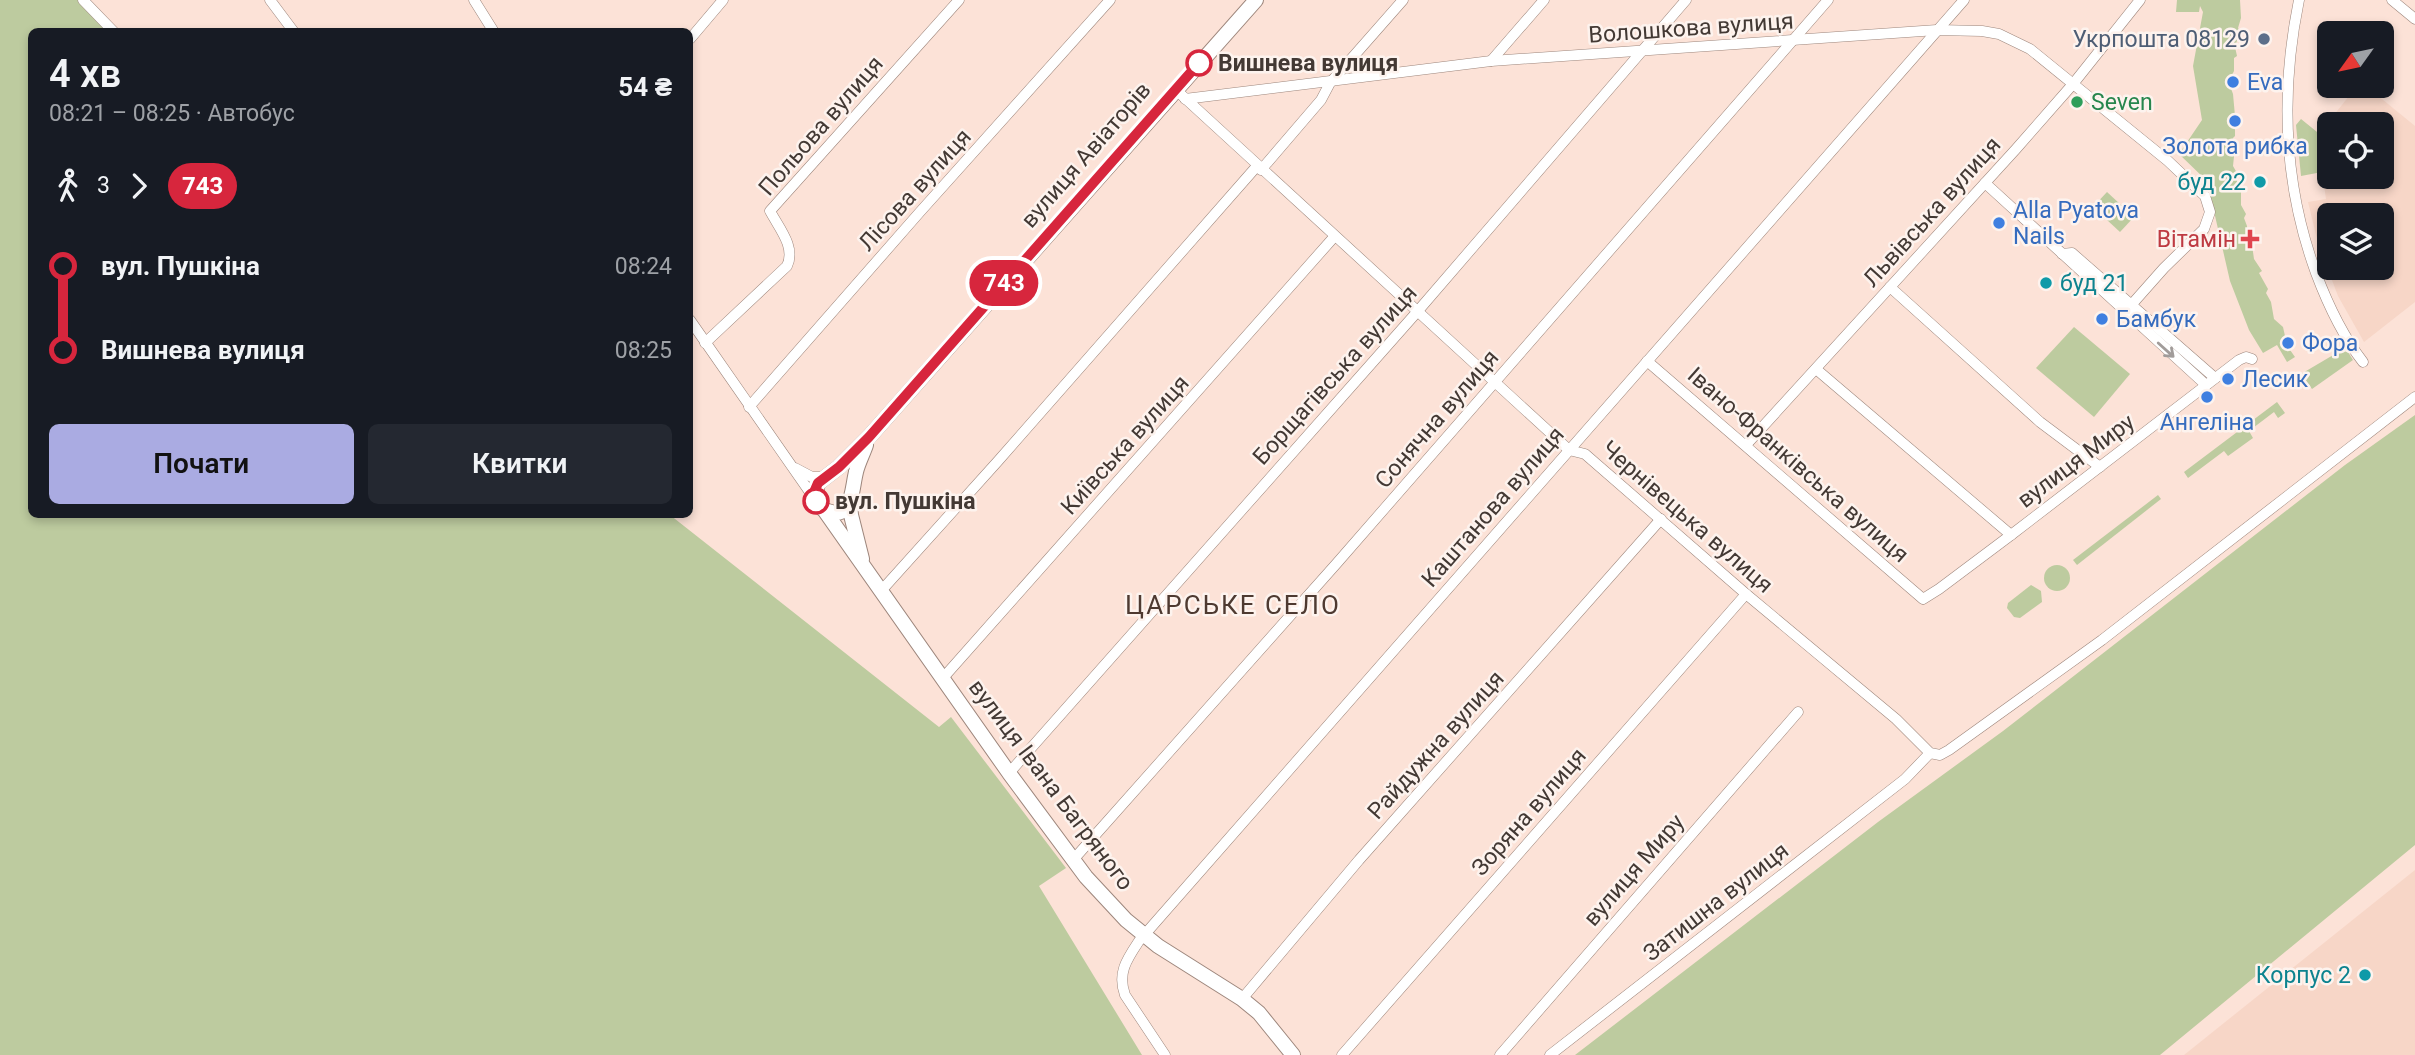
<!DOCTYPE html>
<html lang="uk">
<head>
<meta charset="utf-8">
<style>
  body { margin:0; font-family:Roboto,sans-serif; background:#242831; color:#f1f3f6; height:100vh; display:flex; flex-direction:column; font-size:26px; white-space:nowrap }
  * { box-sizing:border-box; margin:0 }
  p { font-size:23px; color:#9ea1a6 }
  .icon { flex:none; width:38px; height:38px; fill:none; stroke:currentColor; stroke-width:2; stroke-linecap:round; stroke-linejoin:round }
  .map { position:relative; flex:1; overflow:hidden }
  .sheet { position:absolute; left:28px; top:28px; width:665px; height:490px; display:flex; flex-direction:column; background:#171b24; border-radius:10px; box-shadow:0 4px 10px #0003 }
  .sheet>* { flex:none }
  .badge { padding:0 14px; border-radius:23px; font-size:24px; line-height:46px }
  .needle { width:46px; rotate:237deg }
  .tools { position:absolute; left:2317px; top:21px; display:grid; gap:14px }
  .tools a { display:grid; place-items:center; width:77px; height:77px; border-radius:10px; background:#171b24; box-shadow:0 4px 10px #0003; font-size:35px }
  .map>.badge { position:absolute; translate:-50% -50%; box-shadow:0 0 0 4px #fff }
  .legs { display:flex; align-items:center; gap:10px; height:77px; padding:0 21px; font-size:23px }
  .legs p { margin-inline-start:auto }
  .summary { display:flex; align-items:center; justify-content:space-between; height:119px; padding:0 21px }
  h1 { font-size:38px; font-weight:600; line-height:52px }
  .button { display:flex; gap:14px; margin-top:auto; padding:14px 21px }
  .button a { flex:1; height:80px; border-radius:10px; background:#aaabe2; color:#111; font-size:28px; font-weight:600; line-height:80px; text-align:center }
  .button a+a { background:#242831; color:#f1f3f6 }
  ul { padding:0 21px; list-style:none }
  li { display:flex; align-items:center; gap:24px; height:84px; font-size:26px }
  li i { display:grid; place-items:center; width:10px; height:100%; margin:0 9px; background:currentColor }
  li i::after { content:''; width:18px; height:18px; margin:-9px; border:5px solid; border-radius:50%; background:#171b24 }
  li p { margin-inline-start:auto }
  li:first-child i { background:linear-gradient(#0000 50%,currentColor 0) }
  li:last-child i { background:linear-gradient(currentColor 50%,#0000 0) }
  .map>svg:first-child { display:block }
  .built { fill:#f7d6c7; fill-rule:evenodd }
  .green { fill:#bdcb9f }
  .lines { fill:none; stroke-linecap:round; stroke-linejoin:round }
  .street-casing { stroke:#9d867c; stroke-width:11 }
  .secondary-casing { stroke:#9d867c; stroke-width:16 }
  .street { stroke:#fff; stroke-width:10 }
  .secondary { stroke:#fff; stroke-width:14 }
  .oneway { stroke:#a19c9a }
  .line-1-casing { stroke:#fff; stroke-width:16 }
  .line-1 { stroke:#d7263d; stroke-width:10 }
  .service-dot { fill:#5c6f8a; stroke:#fdf3ee; stroke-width:2.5 }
  .stop-1-dot { fill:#fff; stroke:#d7263d; stroke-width:3.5 }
  .shop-dot { fill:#3f7fe0; stroke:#fdf3ee; stroke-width:2.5 }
  .leisure-dot { fill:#2e9e5b; stroke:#fdf3ee; stroke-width:2.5 }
  .culture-dot { fill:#0f9aa8; stroke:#fdf3ee; stroke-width:2.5 }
  .health-dot { fill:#e0444e; stroke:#fdf3ee; stroke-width:2.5 }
  .labels { text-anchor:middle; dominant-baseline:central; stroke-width:5; stroke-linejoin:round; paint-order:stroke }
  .street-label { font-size:23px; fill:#433934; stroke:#fdf3ee }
  .service-label { font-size:23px; fill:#4e5e75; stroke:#fdf3ee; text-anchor:end }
  .stop-label { font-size:23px; font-weight:bold; fill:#433934; stroke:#fdf3ee; text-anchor:start }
  .shop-label { font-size:23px; fill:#366cbe; stroke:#fdf3ee; text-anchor:start }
  .leisure-label { font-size:23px; fill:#27864d; stroke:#fdf3ee; text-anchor:start }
  .culture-label { font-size:23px; fill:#0d838f; stroke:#fdf3ee; text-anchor:end }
  .health-label { font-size:23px; fill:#be3a42; stroke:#fdf3ee; text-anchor:end }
  .quarter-label { font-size:26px; letter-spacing:2px; fill:#4e3a31; stroke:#fdf3ee }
</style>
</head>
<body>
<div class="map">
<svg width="2415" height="1055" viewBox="0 0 2415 1055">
  <rect width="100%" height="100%" fill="#fce2d7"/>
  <g class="built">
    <path d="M2357,86H2366L2415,126V302L2364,342L2338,296L2318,243L2308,202L2326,199L2322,172L2329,160V177H2382V124H2329V140L2322,130ZM2329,215H2382V268H2329Z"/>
    <path d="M2415,870V1055H2184Z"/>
  </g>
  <g class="green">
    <path d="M0,0H83L114,31L32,32V514L670,515L939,727L951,717L1066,868L1039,886L1142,1055H0Z"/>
    <path d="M2177,0H2240L2241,18L2238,28L2240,31L2235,47L2237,56L2234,58V71L2230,79V86L2233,94L2235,116L2232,118V126L2235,129V136L2233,138L2235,147L2233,166L2237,173V186L2241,188V205L2246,214L2244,218L2247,226L2248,245H2252L2254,259L2262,271L2259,273L2268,289L2266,293L2271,302L2274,319L2283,327L2285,336L2283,340L2295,357L2287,362L2277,345L2263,353L2249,330L2230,281L2207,181L2179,154L2202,120L2193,66L2203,12L2200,6L2199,12H2176Z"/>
    <path d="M2301,119L2322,136C2316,149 2326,159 2322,172L2301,176L2296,125Z"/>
    <path d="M2107,192L2134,217L2120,232L2093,207Z"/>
    <path d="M2074,327L2130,374L2094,417L2036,368Z"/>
    <path d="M2340,351L2348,352L2353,360L2312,389L2301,374Z"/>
    <path d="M2277,402L2285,413L2278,418L2274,412L2249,431L2253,438L2228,456L2224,451L2188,478L2184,472Z"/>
    <path d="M2415,415V845L2160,1055H1575L1878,822L2003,731L2345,465Z"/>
    <path d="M2158,495L2161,499L2077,565L2073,560Z"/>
    <circle cx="2057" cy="578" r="13"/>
    <path d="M2031,585L2041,591L2042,602L2020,618L2014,617L2007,608L2008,603Z"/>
  </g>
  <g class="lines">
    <g class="street-casing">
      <g id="street">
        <path d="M83,0L114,32"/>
        <path d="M270,0L294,32"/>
        <path d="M474,0L494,32"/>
        <path d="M2299,0C2280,93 2283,183 2316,273C2328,305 2342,335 2363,362"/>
        <path d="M2392,0L2415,19"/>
        <path d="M690,39L723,0"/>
        <path d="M1491,61L1544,0"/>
        <path d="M1175,89L1569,450L1585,454L1746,594L1896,719L1930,753L1940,755L1949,750L2102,640L2415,397"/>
        <path d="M1185,99L1491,61L1937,30L1982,31L1999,34L2030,49L2168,161L2205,196L2210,212L2204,229L2164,268L2125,312"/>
        <path d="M1261,170L1321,100L1330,83L1403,0"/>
        <path d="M1985,183L2206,385"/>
        <path d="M2062,254L2072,253L2215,378"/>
        <path d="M1890,287L2040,422L2100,467"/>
        <path d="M690,320L816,501"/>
        <path d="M705,343L787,266C796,247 779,228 770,211L959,0"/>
        <path d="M1647,361L1923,599L1939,589L2011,535L2239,360L2246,357L2252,359"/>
        <path d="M1816,369L2011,535"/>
        <path d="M749,407L919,213L1110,0"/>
        <path d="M1746,445L2016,149L2073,84L2140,0"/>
        <path d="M795,468L812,477H823"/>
        <path d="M881,591L998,461L1257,166"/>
        <path d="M943,678L1334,237"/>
        <path d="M1009,773L1417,312L1686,0"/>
        <path d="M1073,860L1337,563L1828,0"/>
        <path d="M1242,999L1359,860L1661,519"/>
        <path d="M1165,1055L1125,995C1117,973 1127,959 1139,941L1964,0"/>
        <path d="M1342,1055L1746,594"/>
        <path d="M1500,1055L1798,712"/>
        <path d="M1550,1055L1905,779L1930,753"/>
      </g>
    </g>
    <g class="secondary-casing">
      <g id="secondary">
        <path d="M1256,0L869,437L839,467L818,483L815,497L1009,773L1086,877L1126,920L1158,946L1242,999L1259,1013L1293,1055"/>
        <path d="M850,503L851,515L862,559"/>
        <path d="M821,508C853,525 851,492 856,472C858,463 863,454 866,445"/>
      </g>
    </g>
    <use href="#street" class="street"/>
    <use href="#secondary" class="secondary"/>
  </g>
  <defs><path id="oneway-shaft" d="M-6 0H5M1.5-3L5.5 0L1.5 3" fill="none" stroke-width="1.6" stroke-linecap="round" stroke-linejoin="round" transform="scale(1.75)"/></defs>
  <use class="oneway" href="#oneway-shaft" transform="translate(2166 350) rotate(42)"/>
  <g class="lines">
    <g class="line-1-casing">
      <path id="line-1" d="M816,501L815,490L818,483L839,467L869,437L1199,63"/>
    </g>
    <use href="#line-1" class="line-1"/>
  </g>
  <circle class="service-dot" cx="2264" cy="39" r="7"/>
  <g class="stop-1-dot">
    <circle cx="1199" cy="63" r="12"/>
    <circle cx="816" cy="501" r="12"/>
  </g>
  <g class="shop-dot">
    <circle cx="2233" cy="82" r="7"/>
    <circle cx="2235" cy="121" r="7"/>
    <circle cx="1999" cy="223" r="7"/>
    <circle cx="2102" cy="319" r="7"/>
    <circle cx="2288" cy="343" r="7"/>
    <circle cx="2228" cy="379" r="7"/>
    <circle cx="2207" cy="397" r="7"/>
  </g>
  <circle class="leisure-dot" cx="2077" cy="102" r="7"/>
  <g class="culture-dot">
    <circle cx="2260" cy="182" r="7"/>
    <circle cx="2046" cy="283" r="7"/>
    <circle cx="2365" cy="975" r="7"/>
  </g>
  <path class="health-dot" d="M2246.5 228.5h7v7h7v7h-7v7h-7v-7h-7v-7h7z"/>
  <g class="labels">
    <g class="street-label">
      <text transform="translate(1691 28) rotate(-4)">Волошкова вулиця</text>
      <text transform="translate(821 126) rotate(-49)">Польова вулиця</text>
      <text transform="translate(1086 155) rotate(-49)">вулиця Авіаторів</text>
      <text transform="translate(915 190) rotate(-48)">Лісова вулиця</text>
      <text transform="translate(1932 212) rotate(-48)">Львівська вулиця</text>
      <text transform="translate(1335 375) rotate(-48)">Борщагівська вулиця</text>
      <text transform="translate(1437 419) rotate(-49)">Сонячна вулиця</text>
      <text transform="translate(1125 445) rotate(-48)">Київська вулиця</text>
      <text transform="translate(2076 461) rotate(-37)">вулиця Миру</text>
      <text transform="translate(1798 465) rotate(41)">Івано-Франківська вулиця</text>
      <text transform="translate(1493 507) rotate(-49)">Каштанова вулиця</text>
      <text transform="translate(1687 517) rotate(41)">Чернівецька вулиця</text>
      <text transform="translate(1436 745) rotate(-48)">Райдужна вулиця</text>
      <text transform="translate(1051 785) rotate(53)">вулиця Івана Багряного</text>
      <text transform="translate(1529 812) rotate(-49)">Зоряна вулиця</text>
      <text transform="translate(1634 870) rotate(-49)">вулиця Миру</text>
      <text transform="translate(1716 902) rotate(-38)">Затишна вулиця</text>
    </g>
    <g class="service-label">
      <text x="2250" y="39">Укрпошта 08129</text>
    </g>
    <g class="stop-label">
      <text x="1218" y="63">Вишнева вулиця</text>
      <text x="835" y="501">вул. Пушкіна</text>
    </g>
    <g class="shop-label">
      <text x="2247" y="82">Eva</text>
      <text x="2235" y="146" text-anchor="middle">Золота рибка</text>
      <text x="2013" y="210">Alla Pyatova<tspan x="2013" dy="26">Nails</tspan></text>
      <text x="2116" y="319">Бамбук</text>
      <text x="2302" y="343">Фора</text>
      <text x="2242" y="379">Лесик</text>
      <text x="2207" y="422" text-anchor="middle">Ангеліна</text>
    </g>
    <g class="leisure-label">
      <text x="2091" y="102">Seven</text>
    </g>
    <g class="culture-label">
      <text x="2246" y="182">буд 22</text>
      <text x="2060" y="283" text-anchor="start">буд 21</text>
      <text x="2351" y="975">Корпус 2</text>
    </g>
    <g class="health-label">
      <text x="2236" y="239">Вітамін</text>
    </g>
    <g class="quarter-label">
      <text x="1233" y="605">ЦАРСЬКЕ СЕЛО</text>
    </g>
  </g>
</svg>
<div class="tools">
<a><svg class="needle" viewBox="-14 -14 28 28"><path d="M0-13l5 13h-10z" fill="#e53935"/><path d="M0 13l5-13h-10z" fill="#9ea1a6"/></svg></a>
<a><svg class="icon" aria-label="locate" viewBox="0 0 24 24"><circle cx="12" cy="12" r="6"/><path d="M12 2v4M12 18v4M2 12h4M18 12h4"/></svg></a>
<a><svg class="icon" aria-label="layers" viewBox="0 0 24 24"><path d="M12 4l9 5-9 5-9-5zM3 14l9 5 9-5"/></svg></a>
</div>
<b class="badge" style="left:1004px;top:283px;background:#d7263d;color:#fff">743</b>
<section class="sheet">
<div class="summary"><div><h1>4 хв</h1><p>08:21 – 08:25 · Автобус</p></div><b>54 ₴</b></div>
<div class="legs"><svg class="icon" aria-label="walk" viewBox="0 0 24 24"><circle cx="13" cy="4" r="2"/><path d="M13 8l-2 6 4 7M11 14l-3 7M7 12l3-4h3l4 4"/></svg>3<svg class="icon" aria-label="forward" viewBox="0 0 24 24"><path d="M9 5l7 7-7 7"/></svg><b class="badge" style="background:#d7263d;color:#fff">743</b></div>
<ul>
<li><i style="color:#d7263d"></i><b>вул. Пушкіна</b><p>08:24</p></li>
<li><i style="color:#d7263d"></i><b>Вишнева вулиця</b><p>08:25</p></li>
</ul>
<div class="button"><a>Почати</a><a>Квитки</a></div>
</section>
</div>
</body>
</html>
